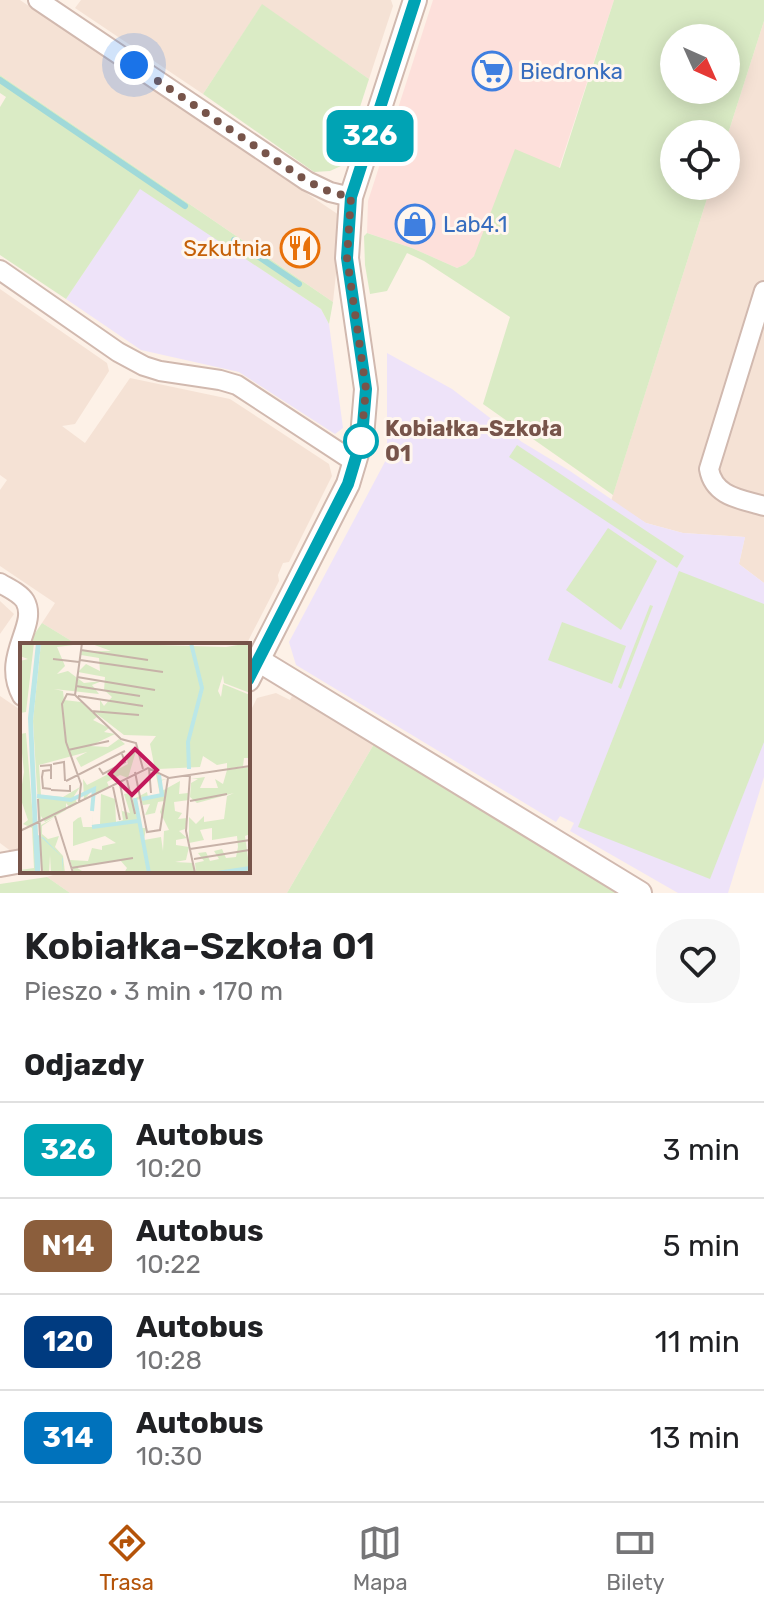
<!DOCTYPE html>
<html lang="pl">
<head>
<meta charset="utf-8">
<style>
  body { margin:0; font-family:Rubik,sans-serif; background:#f6f6f6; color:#202124; height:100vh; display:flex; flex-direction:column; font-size:30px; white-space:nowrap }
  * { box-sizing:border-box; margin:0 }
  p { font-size:26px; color:#757577 }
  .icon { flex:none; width:44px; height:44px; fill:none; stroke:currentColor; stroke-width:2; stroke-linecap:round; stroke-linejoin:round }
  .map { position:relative; height:893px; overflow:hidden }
  .sheet { display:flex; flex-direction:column; background:#fff; flex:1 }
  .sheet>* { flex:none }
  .badge { padding:0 16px; border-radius:12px; font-size:28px; line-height:52px }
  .needle { width:52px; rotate:135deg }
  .fabs { position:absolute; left:660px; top:24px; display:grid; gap:16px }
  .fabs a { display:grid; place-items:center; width:80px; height:80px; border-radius:50%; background:#fff; box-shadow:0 4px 20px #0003; font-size:40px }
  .you { position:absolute; width:40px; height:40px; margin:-20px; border:6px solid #fff; border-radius:50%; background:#1a73e8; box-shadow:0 0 0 12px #1a73e833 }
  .map>.badge { position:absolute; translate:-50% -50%; box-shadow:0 0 0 4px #fff }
  h2 { padding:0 24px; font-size:30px; line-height:72px }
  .round { display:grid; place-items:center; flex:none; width:84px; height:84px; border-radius:32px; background:#f6f6f6 }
  .headline { display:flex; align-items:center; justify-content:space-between; height:136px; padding:0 24px }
  h1 { font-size:38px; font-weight:600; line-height:60px }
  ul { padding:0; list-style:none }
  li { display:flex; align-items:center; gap:24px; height:96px; padding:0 24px; border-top:2px solid #e0e0e0 }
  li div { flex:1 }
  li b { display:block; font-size:30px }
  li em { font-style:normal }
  li .badge { min-width:88px; font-weight:700; text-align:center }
  .dock { display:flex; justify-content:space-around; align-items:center; height:112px; border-top:2px solid #e0e0e0; background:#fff; font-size:22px; color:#757577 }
  .dock a { display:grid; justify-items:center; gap:4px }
  .dock .current { color:#b45309 }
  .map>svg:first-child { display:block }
  .residential { fill:#f5e2d5 }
  .commercial { fill:#fde0db }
  .education { fill:#eee3f9 }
  .green { fill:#daebc5; fill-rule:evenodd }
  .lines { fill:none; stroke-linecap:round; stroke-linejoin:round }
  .stream { stroke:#a0d9d9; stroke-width:6 }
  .minor-casing { stroke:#d1b9af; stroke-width:22 }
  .tertiary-casing { stroke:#d1b9af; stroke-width:26 }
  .minor { stroke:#fff; stroke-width:18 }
  .tertiary { stroke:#fff; stroke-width:22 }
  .line-casing { stroke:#fff; stroke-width:18 }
  .line { stroke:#00a3b4; stroke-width:12 }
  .walk { stroke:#77544a; stroke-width:8; stroke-dasharray:0 14.4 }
  .stop-dot { fill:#fff; stroke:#00a3b4; stroke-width:4 }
  .labels { text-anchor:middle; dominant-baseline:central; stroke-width:6; stroke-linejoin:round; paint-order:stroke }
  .shop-label { font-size:22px; fill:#366cbe; stroke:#fff6ee; text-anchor:start }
  .food-label { font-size:22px; fill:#c56008; stroke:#fff6ee; text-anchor:end }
  .stop-label { font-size:22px; font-weight:bold; fill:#77544a; stroke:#fff6ee; text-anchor:start }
  .inset-river { fill:none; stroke:#bbe7e7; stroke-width:4 }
  .inset-road { fill:none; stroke:#c7b2a8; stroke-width:2 }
  .view { fill:#c2185b; fill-opacity:0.15; stroke:#c2185b; stroke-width:4 }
  .inset-edge { fill:none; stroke:#77544a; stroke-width:4 }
</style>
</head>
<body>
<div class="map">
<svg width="764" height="893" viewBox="0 0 764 893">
  <rect width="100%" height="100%" fill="#fdf1e7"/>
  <g class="residential">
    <path d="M0,0H20L342,217L333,302L0,75Z"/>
    <path d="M81,0H391L393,6L369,79L262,5L203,94L75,8Z"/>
    <path d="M764,21V583L739,564L745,537L683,533L646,523L611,501L711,186H726V140Z"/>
    <path d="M0,289L107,363L109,371L75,424L62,426L85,443L130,378L230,399L329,464L332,476L289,562L283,563L278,575L279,581L246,645H78L42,623L55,603L0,566V490L7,480L0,475Z"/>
    <path d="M0,601L14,614L0,634Z"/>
    <path d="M276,693L290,700L292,696L374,744L287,893H70L47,877L65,871H248V716L257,698Z"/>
    <path d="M0,696L22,711V849L12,852L0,843Z"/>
  </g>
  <path class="commercial" d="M433,0H614L559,168L466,264L457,268L412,248L367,233L368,201Z"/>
  <g class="education">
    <path d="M140,188L321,309L329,324L343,428L335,434L239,372L141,350L66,299Z"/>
    <path d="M387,353L452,389L522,442L570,471L646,523L683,533L745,537L739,564L764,583V777L728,893H678L570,831L574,823L560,816L556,822L296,665L289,642L387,458Z"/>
  </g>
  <g class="green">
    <path d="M614,0H764V21L726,140V134H674V186H711L613,495L483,404L510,317L424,261L407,253L387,291L370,294L365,265L364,236L367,233L412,248L457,268L466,264L474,256L515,149L560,168ZM674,38H726V90H674Z"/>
    <path d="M262,4L369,79L341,166L330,171L314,172L203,94Z"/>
    <path d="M0,75L333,302L329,324L321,309L140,189L66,299L0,255V107L6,97L0,93Z"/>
    <path d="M517,445L684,556L677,568L509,457Z"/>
    <path d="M608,528L657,561L621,630L566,590Z"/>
    <path d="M679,571L764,604V742L710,879L578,827Z"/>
    <path d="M650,605L653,606L621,689L618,687Z"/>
    <path d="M562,622L626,646L612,684L548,660Z"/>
    <path d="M42,623L78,645H27Z"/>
    <path d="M374,744L627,893H287Z"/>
    <path d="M47,877L70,893H0V884Z"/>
  </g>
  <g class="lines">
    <g class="stream">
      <path d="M0,80L185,206"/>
      <path d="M234,240L299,284"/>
    </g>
    <g class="minor-casing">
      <g id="minor">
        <path d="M38,0L307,181L330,192L351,197"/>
        <path d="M0,270L118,352L144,366L160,371L220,380L237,385L356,463"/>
        <path d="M764,291L709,469C714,497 741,499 764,506"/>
        <path d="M0,583C8,588 20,593 25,601C39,626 0,656 22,696"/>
      </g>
    </g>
    <g class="tertiary-casing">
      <g id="tertiary">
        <path d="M258,660L640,893"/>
        <path d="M248,680L348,484L362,437L366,389L347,258L351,197L415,0"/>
        <path d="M0,865L22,861"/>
      </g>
    </g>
    <use href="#minor" class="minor"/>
    <use href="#tertiary" class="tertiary"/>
  </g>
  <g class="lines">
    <g class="line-casing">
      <path id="line" d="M248,680L348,484L362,437L366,389L347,258L351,197L415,0"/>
    </g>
    <use href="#line" class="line"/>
    <path class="walk" d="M134,65L307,181L330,192L351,197L347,258L366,389L361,441"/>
  </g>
  <defs>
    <g id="supermarket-ring" transform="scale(2)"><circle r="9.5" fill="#fff6ee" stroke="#3f7fe0" stroke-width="1.5"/><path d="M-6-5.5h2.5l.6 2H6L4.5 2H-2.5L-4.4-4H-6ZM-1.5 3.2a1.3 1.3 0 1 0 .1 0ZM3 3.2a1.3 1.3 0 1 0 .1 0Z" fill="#3f7fe0"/></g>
    <g id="shop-ring" transform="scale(2)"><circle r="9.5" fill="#fff6ee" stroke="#3f7fe0" stroke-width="1.5"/><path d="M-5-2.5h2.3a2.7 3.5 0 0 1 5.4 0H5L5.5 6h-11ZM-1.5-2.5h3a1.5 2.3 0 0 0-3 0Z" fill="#3f7fe0"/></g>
    <g id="restaurant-ring" transform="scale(2)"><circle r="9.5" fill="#fff6ee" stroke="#e8710a" stroke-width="1.5"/><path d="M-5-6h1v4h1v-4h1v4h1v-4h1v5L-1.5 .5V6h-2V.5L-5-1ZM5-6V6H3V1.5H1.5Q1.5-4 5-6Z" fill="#e8710a"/></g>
  </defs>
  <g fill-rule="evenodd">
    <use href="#supermarket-ring" x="492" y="71"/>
    <use href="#shop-ring" x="415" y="224"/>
    <use href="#restaurant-ring" x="300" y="248"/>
  </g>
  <circle class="stop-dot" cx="361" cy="441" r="16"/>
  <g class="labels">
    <g class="shop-label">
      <text x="520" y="71">Biedronka</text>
      <text x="443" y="224">Lab4.1</text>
    </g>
    <g class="food-label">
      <text x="272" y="248">Szkutnia</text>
    </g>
    <g class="stop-label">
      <text x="385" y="428">Kobiałka-Szkoła<tspan x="385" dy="25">01</tspan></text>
    </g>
  </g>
  <g transform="translate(20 643)">
    <rect width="230" height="230" fill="#fdf1e7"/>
    <path d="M0,0H14L6,69L0,70V18L8,16L0,13ZM21,0L61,1L37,4L45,23L37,31L48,28L64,40L82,38L72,42L79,51L34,46L43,48L44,57L61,59L77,74L73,77L89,85L84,89L95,91L70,103L88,104L99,96L105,101L61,124L56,115L67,109L19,122L21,152L43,154L60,144L54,153L57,160L50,165L46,160V167L25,179L21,173V182L34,175L22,183V191L28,196L39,193L35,204L43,213L45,230H31L30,212L29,230H22L13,78ZM69,0L206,4L230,0V50L204,40L203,32L198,48L201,54L203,41L230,52V115H224L223,123L207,126V120L197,122L183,113L180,124L138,126L140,137L147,136L140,138L142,148L160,138L159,151L168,150L169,157L154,159L155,168L162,170L158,176L167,175L165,186L159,188L167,195L156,197V202L169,204L166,217L155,219L174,220V230H104L107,225L100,217L56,224L65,230H54L50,217L68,218L72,205L82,207V203L96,200L85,193L53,203V179L58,175L61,174L63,184H72L73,169L72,182L80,181L81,151L95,156L96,179L103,177L100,158L102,168L110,170L104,151L110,150L112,157L127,149L128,154L140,152L130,101L136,93L104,92L73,68L80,69V57L84,63L92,54L84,47L85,34L58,29L66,21L80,28L79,15L61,12L62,8H91ZM121,156L123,162L130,161L125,172L135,170L138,159L144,158L140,169L149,187L144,188L143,208L141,194L124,197L126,185H121L116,157ZM6,90L15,201V229L12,230L0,227L14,225L12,185L3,181L8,177L0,154L4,129L0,91ZM116,108L108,135L100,132L87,139L89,144L76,152L73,146L64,157L63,136L67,142L108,121L106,112ZM230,124V191L225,193L230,230H176L175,220L184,218L178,210L186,209L190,218L199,216L194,208L202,206L206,215L216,214L218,204L217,193L192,197V185L180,187L184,197L169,200V174L176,181L184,173V179L204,176L207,153L214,150L177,160L170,154L171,140L178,136H171L185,134L180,145H198L195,136L203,141L207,127Z" fill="#daebc5" fill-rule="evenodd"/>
    <path d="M16,0H21L13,78L18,192L24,195L42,214L43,216V230L42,214L21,194L20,230H15L8,75Z" fill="#bbe7e7"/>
    <path class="inset-river" d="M169,126L168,99L182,45L171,0M17,153L51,157L74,146L72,168M115,155L129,230M122,156L142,152L139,132M72,184L118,178M197,230L230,225"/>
    <path class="inset-road" d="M61,7L128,17M33,16L59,19M60,17L143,29M57,34L135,47M56,43L120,53M55,52L47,51L42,61L46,99L61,141L59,159M55,52L101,96L116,100L123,126M55,52L62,0M58,53L123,63M71,68L119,72M48,107L89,98M33,121L44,119L45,138M20,123L31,122V136M79,125L83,131L105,119L102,111M129,125L131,150M31,127L23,128L22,134L23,145L31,146M115,129L127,189L140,187L148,135M170,132L166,188L175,230M107,137L115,171M46,138L105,108M100,141L107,176M93,144L100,177M31,147L50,148V142M18,156L22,230M170,158L207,151M35,173L53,230M0,188L128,125L149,135L230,123M170,206L230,197M174,216L229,207M51,225L113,215"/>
    <path class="view" d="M115,106L137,127L112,152L90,131Z"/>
    <rect width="230" height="230" class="inset-edge"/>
  </g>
</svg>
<div class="fabs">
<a><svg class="needle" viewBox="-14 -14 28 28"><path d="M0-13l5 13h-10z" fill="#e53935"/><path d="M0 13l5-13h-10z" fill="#757577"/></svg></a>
<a><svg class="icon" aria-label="locate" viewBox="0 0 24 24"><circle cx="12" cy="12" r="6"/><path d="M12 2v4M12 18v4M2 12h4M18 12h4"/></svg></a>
</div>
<div class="you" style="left:134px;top:65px"></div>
<b class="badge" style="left:370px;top:136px;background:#00a3b4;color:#fff">326</b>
</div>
<section class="sheet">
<div class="headline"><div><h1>Kobiałka-Szkoła 01</h1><p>Pieszo · 3 min · 170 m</p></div><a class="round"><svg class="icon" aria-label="heart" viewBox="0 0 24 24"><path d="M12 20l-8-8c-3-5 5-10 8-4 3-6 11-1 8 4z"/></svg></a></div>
<h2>Odjazdy</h2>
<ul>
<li><span class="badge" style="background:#00a3b4;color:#fff">326</span><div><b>Autobus</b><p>10:20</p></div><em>3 min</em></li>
<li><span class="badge" style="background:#8b5e3c;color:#fff">N14</span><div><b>Autobus</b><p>10:22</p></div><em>5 min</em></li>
<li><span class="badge" style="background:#003b80;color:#fff">120</span><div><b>Autobus</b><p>10:28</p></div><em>11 min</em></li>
<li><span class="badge" style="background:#0072bc;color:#fff">314</span><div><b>Autobus</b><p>10:30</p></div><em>13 min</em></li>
</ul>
</section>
<nav class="dock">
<a class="current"><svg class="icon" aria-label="directions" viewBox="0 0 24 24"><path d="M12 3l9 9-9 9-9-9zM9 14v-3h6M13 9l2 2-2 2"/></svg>Trasa</a>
<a><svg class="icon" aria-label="map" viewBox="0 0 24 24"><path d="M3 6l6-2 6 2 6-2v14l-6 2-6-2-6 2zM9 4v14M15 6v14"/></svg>Mapa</a>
<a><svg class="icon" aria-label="tickets" viewBox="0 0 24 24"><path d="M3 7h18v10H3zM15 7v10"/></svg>Bilety</a>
</nav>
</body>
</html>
